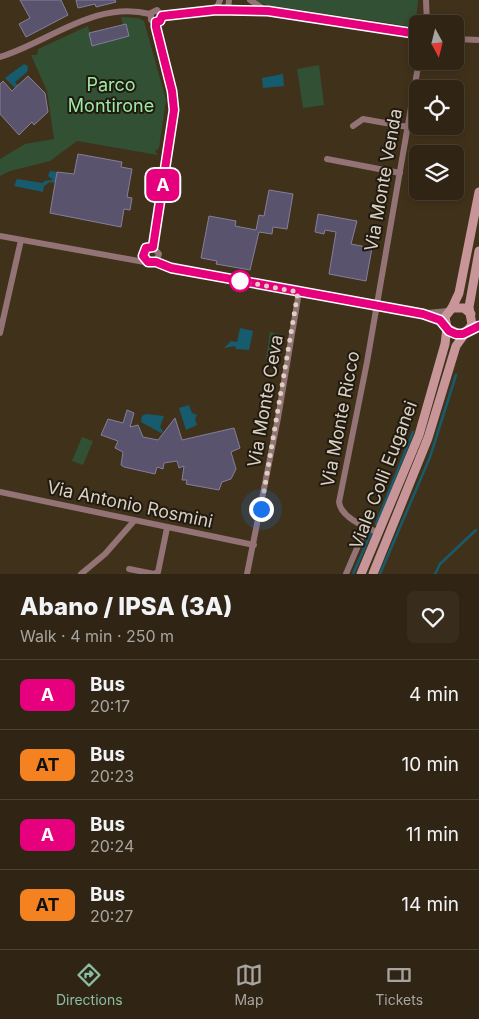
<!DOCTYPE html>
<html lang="en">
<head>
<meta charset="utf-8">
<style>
  body { margin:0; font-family:Inter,sans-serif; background:#382d1d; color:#f1f3f6; height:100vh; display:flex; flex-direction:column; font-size:19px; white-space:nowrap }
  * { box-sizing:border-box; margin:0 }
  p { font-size:16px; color:#a8a5a0 }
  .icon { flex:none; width:28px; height:28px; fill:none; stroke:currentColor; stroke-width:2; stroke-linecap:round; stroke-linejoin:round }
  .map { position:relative; height:574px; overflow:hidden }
  .details { display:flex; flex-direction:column; background:#302514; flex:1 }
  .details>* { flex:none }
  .badge { padding:0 10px; border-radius:8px; font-size:18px; line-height:32px }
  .needle { width:32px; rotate:173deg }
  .buttons { position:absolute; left:409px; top:15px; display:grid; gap:10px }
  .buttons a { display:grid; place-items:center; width:55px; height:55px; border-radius:8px; background:#302514; box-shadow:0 2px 8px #0003,0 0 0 1px #4b4234; font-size:25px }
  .you { position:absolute; width:25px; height:25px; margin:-12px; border:4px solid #fff; border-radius:50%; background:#1a73e8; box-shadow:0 0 0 8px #1a73e833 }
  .map>.badge { position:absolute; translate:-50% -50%; box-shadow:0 0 0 2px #fff }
  .round { display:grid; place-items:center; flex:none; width:52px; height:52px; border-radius:8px; background:#382d1d }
  .overview { display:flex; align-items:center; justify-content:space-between; height:85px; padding:0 20px }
  h1 { font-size:24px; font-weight:800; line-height:38px }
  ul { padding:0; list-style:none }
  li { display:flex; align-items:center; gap:15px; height:70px; padding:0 20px; border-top:1px solid #4b4234 }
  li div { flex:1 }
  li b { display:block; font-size:19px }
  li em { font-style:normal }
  li .badge { min-width:55px; font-weight:700; text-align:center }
  .menu { display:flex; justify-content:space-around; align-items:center; height:70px; border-top:1px solid #4b4234; background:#302514; font-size:14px; color:#a8a5a0 }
  .menu a { display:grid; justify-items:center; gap:2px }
  .menu .active { color:#8abfa5 }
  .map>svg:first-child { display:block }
  .green { fill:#315034 }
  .water { fill:#165b6e }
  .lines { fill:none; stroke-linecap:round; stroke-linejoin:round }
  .stream { stroke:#165b6e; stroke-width:2.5 }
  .building { fill:#59536d; stroke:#857f9b }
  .street { stroke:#937375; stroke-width:6 }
  .secondary { stroke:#c89599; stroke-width:9 }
  .line-casing { stroke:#fff; stroke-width:11 }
  .line { stroke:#e6007e; stroke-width:8 }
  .walk { stroke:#dad1c3; stroke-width:5; stroke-dasharray:0 9 }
  .stop-dot { fill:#fff; stroke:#e6007e; stroke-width:2.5 }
  .labels { text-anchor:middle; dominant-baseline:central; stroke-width:4; stroke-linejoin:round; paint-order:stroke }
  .park-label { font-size:18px; fill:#9deaa5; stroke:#211a10 }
  .street-label { font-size:18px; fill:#dad1c3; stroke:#211a10 }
</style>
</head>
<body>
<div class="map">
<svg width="479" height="574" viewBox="0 0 479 574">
  <rect width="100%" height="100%" fill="#40311a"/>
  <g class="green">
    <path d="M254,0H418L416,21L408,26L267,5Z"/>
    <path d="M121,17L138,18L144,21L166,100L159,148L155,151L158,155L77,141L50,161L10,171L0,176V159L25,144L54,139L47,91L31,55H37L38,49L88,26L93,46L129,36L126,24L123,25Z"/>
    <path d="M319,65L324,105L303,108L297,69Z"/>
    <path d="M270,332L283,335L277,361L266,359Z"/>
    <path d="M82,437L93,441L83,465L72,461Z"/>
  </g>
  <g class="water">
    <path d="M24,64L28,66L27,72L15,82L18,85L15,88L5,78Z"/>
    <path d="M283,74L284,86L263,88L262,78Z"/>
    <path d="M50,171L57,172L55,183L50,182L44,186L43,192L14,186L17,179L43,183L44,181L53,180L48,176Z"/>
    <path d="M240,328L253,331L249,350L236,349L235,346L224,348L231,341L237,342Z"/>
    <path d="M189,405L192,413L197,415L195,419L197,425L186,430L179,408Z"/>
    <path d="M146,414L164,416L160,427L163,431L161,433L141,422L142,416Z"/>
  </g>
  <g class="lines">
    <g class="stream">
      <path d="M376,524L413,432"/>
      <path d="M353,574L371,533"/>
      <path d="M380,574L430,457L456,375"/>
      <path d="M435,574L440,564L476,530"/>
    </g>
  </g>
  <g class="building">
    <path d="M20,0H61L68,15L26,37L19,24L30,18Z"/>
    <path d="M76,0H115L116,2L96,7L95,4L78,8Z"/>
    <path d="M126,24L129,36L92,46L89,33Z"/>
    <path d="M28,76L45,93L48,112L34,125L32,122L19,135L0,114V84L3,81L12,91Z"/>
    <path d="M78,154L122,162L121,167L132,169L127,197L132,198L130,210L124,209L121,227L50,213L57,172L74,174Z"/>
    <path d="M269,190L293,194L287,229L273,227L272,234L259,232L250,270L216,264L217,261L201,258L209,216L236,221L235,226L256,230L259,215L264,216Z"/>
    <path d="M318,214L357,221L351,244L372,248L366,281L329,274L336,232L325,230L324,234L315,232Z"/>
    <path d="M127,410L134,413L130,427L138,425L143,437L158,440L175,418L182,440L234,428L240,448L231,452L236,469L231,479L222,482L219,490L186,484L187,480H182L184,466L179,468L177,461L164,463L163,469L157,467L155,474L124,467L121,465L123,452L115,448L118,441L101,435L108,419L123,423Z"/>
  </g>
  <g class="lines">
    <g class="street">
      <path d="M250,0L267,11"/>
      <path d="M426,0L427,24"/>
      <path d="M216,10L220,0"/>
      <path d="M228,10L229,0"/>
      <path d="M162,16L216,10L268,11L418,34"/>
      <path d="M156,22L151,20V13L157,10L162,16"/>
      <path d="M455,39L479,40"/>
      <path d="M0,57C49,42 95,0 150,14"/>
      <path d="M353,126L363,119L408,127"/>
      <path d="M327,159L400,173"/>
      <path d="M0,236L150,263L156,262L171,268L423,313L440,320L445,325"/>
      <path d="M153,247L174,111L172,91L156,22"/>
      <path d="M153,247L159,254L156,262"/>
      <path d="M145,261L143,256L145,250L153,247"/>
      <path d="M427,313L448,311"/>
      <path d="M0,333L21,240"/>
      <path d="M0,492L254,545"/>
      <path d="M379,533C366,527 341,518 339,502L367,362L419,61"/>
      <path d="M129,569L154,574L158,572L167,528"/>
      <path d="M81,574L105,554L134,521"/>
      <path d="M247,574L278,418L299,292"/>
      <path d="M346,574L366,527"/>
    </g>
    <g class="secondary">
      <path d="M452,308L459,293L479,192"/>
      <path d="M471,314L464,308H452L445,317L447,328L459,334L466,332L472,325L469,307L479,251"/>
      <path d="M361,574L419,435L445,344L447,328"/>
      <path d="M373,574L428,438L456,346L466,332"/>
    </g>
  </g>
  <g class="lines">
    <g class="line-casing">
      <path id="line" d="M418,34L268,11L216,10L162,16L160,21L156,22V27L172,91L174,110L153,247L146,248L143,256L148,262H156L171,268L423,314L440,320L449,331L456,334H463L479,326"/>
    </g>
    <use href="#line" class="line"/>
    <path class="walk" d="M240,281L298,292L261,509"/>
  </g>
  <circle class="stop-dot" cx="240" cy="281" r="10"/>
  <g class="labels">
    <g class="park-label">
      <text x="111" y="84">Parco<tspan x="111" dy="21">Montirone</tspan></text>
    </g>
    <g class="street-label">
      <text transform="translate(383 180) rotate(-80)">Via Monte Venda</text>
      <text transform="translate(265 401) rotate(-80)">Via Monte Ceva</text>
      <text transform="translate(340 419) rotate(-79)">Via Monte Ricco</text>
      <text transform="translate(383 475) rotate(-69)">Viale Colli Euganei</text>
      <text transform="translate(130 504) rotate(12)">Via Antonio Rosmini</text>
    </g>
  </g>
</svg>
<div class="buttons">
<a><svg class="needle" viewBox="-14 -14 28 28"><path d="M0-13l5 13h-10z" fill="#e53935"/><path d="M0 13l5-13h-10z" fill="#a8a5a0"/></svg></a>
<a><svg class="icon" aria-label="locate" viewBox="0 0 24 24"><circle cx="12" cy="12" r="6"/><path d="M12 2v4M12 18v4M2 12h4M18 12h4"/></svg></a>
<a><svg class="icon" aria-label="layers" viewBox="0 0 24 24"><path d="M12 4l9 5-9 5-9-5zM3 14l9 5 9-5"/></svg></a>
</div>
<div class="you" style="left:261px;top:509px"></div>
<b class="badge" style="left:163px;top:185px;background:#e6007e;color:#fff">A</b>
</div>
<section class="details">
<div class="overview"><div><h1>Abano / IPSA (3A)</h1><p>Walk · 4 min · 250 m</p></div><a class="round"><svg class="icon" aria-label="heart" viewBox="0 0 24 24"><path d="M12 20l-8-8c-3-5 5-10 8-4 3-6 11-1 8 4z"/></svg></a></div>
<ul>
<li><span class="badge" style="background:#e6007e;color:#fff">A</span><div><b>Bus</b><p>20:17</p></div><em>4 min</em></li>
<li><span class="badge" style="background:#f58220;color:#111">AT</span><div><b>Bus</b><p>20:23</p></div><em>10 min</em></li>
<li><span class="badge" style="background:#e6007e;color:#fff">A</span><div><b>Bus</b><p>20:24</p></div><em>11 min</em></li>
<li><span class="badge" style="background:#f58220;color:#111">AT</span><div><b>Bus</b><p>20:27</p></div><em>14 min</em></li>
</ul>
</section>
<nav class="menu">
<a class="active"><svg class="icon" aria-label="directions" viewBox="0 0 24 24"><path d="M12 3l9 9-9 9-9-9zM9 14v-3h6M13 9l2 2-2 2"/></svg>Directions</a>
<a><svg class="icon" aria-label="map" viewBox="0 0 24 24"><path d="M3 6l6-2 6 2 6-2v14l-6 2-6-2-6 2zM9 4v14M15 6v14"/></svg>Map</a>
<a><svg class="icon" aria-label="tickets" viewBox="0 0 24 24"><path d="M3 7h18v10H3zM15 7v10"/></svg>Tickets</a>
</nav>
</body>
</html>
